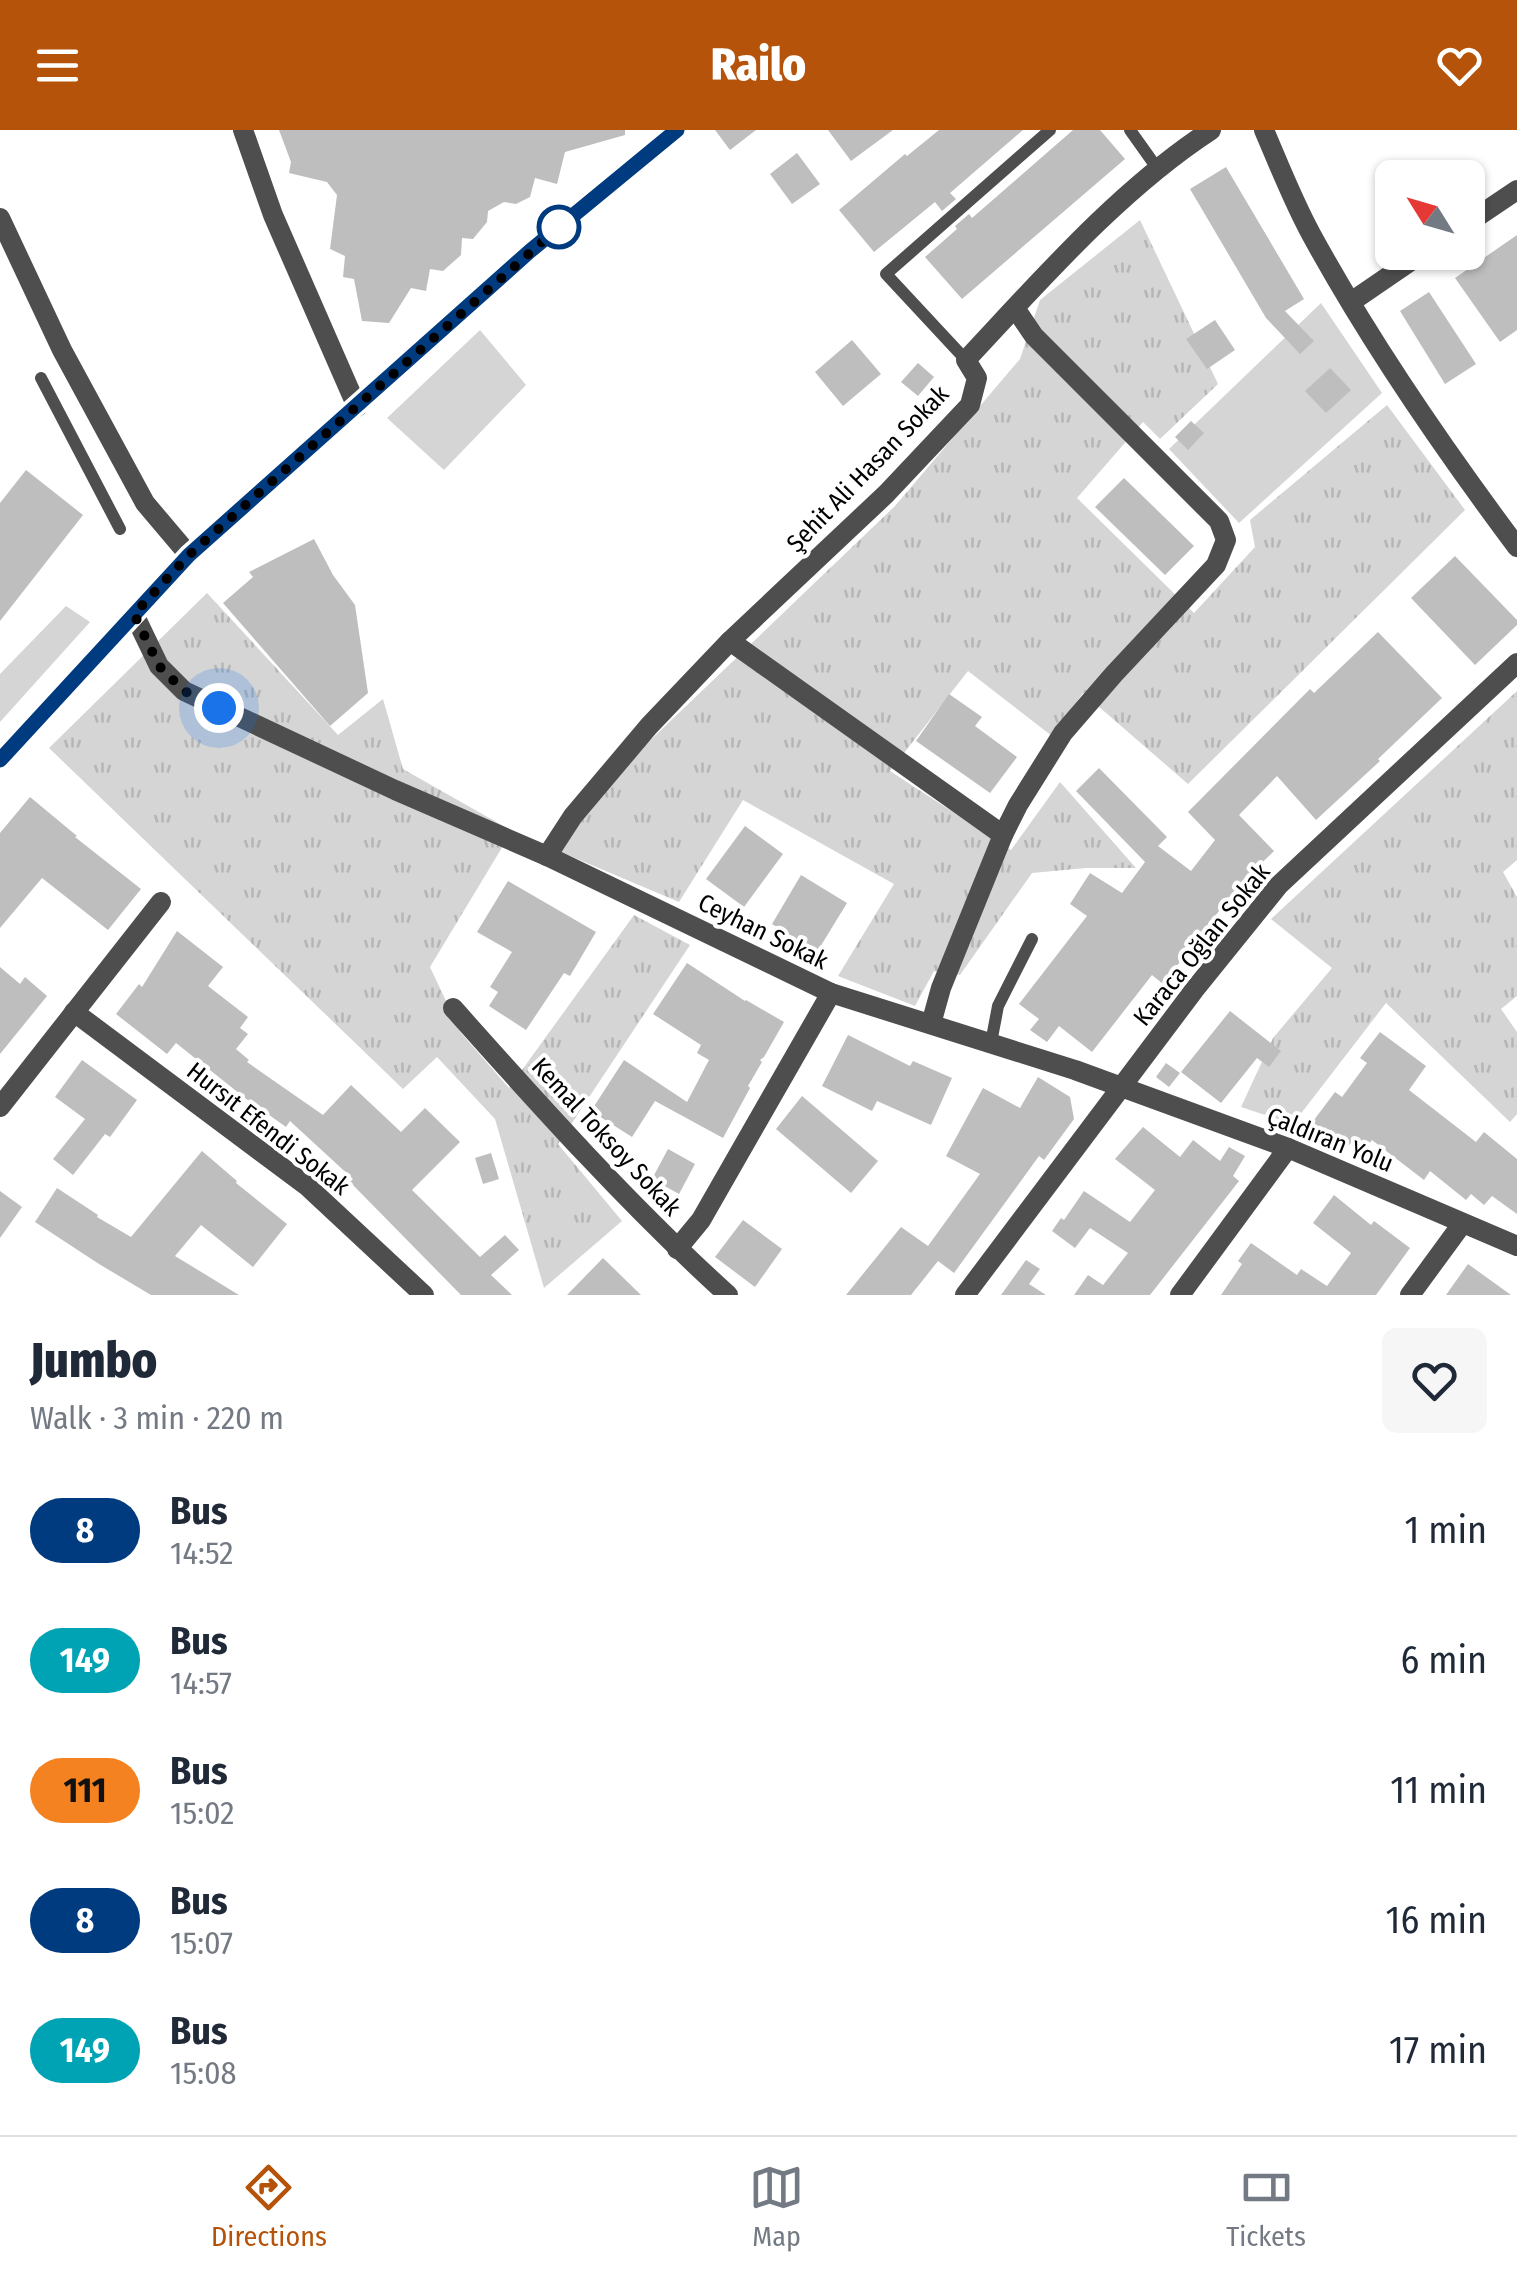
<!DOCTYPE html>
<html lang="en">
<head>
<meta charset="utf-8">
<style>
  body { margin:0; font-family:"Fira Sans Condensed",sans-serif; background:#f6f6f7; color:#1f2937; height:100vh; display:flex; flex-direction:column; font-size:38px; white-space:nowrap }
  * { box-sizing:border-box; margin:0 }
  p { font-size:32px; color:#747a83 }
  .icon { flex:none; width:55px; height:55px; fill:none; stroke:currentColor; stroke-width:2; stroke-linecap:round; stroke-linejoin:round }
  .map { position:relative; height:1165px; overflow:hidden }
  .sheet { display:flex; flex-direction:column; background:#fff; flex:1 }
  .sheet>* { flex:none }
  .badge { padding:0 20px; border-radius:32px; font-size:35px; line-height:65px }
  .needle { width:65px; rotate:307deg }
  .tools { position:absolute; left:1375px; top:30px; display:grid; gap:20px }
  .tools a { display:grid; place-items:center; width:110px; height:110px; border-radius:15px; background:#fff; box-shadow:0 2px 8px #0004; font-size:50px }
  .you { position:absolute; width:50px; height:50px; margin:-25px; border:8px solid #fff; border-radius:50%; background:#1a73e8; box-shadow:0 0 0 15px #1a73e833 }
  .map>.badge { position:absolute; translate:-50% -50%; box-shadow:0 0 0 5px #fff }
  .round { display:grid; place-items:center; flex:none; width:105px; height:105px; border-radius:15px; background:#f6f6f7 }
  .summary { display:flex; align-items:center; justify-content:space-between; height:170px; padding:0 30px }
  h1 { font-size:48px; font-weight:800; line-height:75px }
  ul { padding:0; list-style:none }
  li { display:flex; align-items:center; gap:30px; height:130px; padding:0 30px }
  li div { flex:1 }
  li b { display:block; font-size:38px }
  li em { font-style:normal }
  li .badge { min-width:110px; font-weight:700; text-align:center }
  header { display:flex; justify-content:space-between; align-items:center; height:130px; padding:0 30px; background:#b45309; color:#fff; font-size:45px; font-weight:800 }
  .dock { display:flex; justify-content:space-around; align-items:center; height:140px; border-top:2px solid #e0e1e3; background:#fff; font-size:28px; color:#747a83 }
  .dock a { display:grid; justify-items:center; gap:5px }
  .dock .active { color:#b45309 }
  .map>svg:first-child { display:block }
  .grass { fill:url(#grass-tufts) }
  .park { fill:#d5d5d5 }
  .building { fill:#bebebe }
  .lines { fill:none; stroke-linecap:round; stroke-linejoin:round }
  .service { stroke:#4e4e4e; stroke-width:12 }
  .minor { stroke:#4e4e4e; stroke-width:20 }
  .tertiary { stroke:#4e4e4e; stroke-width:20 }
  .secondary { stroke:#1b1b1b; stroke-width:20 }
  .line-casing { stroke:#fff; stroke-width:22 }
  .line { stroke:#003b80; stroke-width:15 }
  .walk { stroke:#000; stroke-width:10; stroke-dasharray:0 18 }
  .stop-dot { fill:#fff; stroke:#003b80; stroke-width:5 }
  .labels { text-anchor:middle; dominant-baseline:central; stroke-width:8; stroke-linejoin:round; paint-order:stroke }
  .street-label { font-size:25px; fill:#000; stroke:#fff }
</style>
</head>
<body>
<header><svg class="icon" aria-label="menu" viewBox="0 0 24 24"><path d="M4 6h16M4 12h16M4 18h16"/></svg>Railo<svg class="icon" aria-label="heart" viewBox="0 0 24 24"><path d="M12 20l-8-8c-3-5 5-10 8-4 3-6 11-1 8 4z"/></svg></header>
<div class="map">
<svg width="1517" height="1165" viewBox="0 0 1517 1165">
  <defs>
    <pattern id="grass-tufts" width="24" height="20" patternUnits="userSpaceOnUse" patternTransform="scale(2.5)"><rect width="24" height="20" fill="#d5d5d5"/><path d="M3 7l-1-3M5 7V3M7 7l1-3M15 17l-1-3M17 17v-4M19 17l1-3" fill="none" stroke="#b5b5b5"/></pattern>
  </defs>
  <rect width="100%" height="100%" fill="#fff"/>
  <g class="grass">
    <path d="M1140,90L1218,254L1160,309L1143,292L1077,368L1194,483L1255,417L1250,390L1387,275L1465,380L1188,654L1083,563L1052,606L968,541L890,641L1011,720L1060,652L1136,738H1086L1032,743L960,845L934,841L915,876L838,846L894,754L743,670L679,772L542,714L895,376L1020,229L1040,170Z"/>
    <path d="M207,463L338,605L383,569L403,639L512,701L430,837L461,903L509,958L634,785L690,815L558,1014L622,1091L544,1158L495,989L437,927L403,959L49,618Z"/>
    <path d="M1517,561V730L1503,742L1517,767V866L1501,879L1517,902V984L1510,992L1386,873L1293,994L1241,977L1273,908L1332,838L1271,789Z"/>
  </g>
  <g class="park">
    <path d="M1321,173L1382,263L1239,393L1169,319Z"/>
    <path d="M480,200L526,255L444,340L387,288Z"/>
    <path d="M66,476L90,492L0,592V544Z"/>
  </g>
  <g class="building">
    <path d="M279,0H625V5L565,22L557,54L535,48L530,67L516,74L504,72L488,81L487,92L473,109L462,108L461,125L443,141L430,139L426,161L411,158L389,193L362,191L354,149L343,147L345,126L330,119L337,65L327,52L289,43L291,32Z"/>
    <path d="M715,0H756L730,20Z"/>
    <path d="M828,0H893L851,31Z"/>
    <path d="M939,0H1023L950,63L956,69L942,81L935,72L874,122L839,80L905,24L907,26Z"/>
    <path d="M1073,0H1100L1125,29L962,169L925,127L957,99L955,96L969,84L972,88Z"/>
    <path d="M797,23L820,54L792,74L770,44Z"/>
    <path d="M1226,37L1304,169L1285,181L1314,211L1300,224L1266,188L1190,59Z"/>
    <path d="M1517,105V200L1500,212L1455,148Z"/>
    <path d="M1429,162L1476,234L1445,254L1400,181Z"/>
    <path d="M1215,190L1235,220L1207,239L1186,209Z"/>
    <path d="M852,210L881,244L843,276L815,242Z"/>
    <path d="M918,233L934,247L918,266L901,252Z"/>
    <path d="M1330,238L1351,260L1326,283L1305,261Z"/>
    <path d="M1191,291L1204,303L1188,320L1175,307Z"/>
    <path d="M26,340L83,385L0,491V373Z"/>
    <path d="M1124,348L1194,416L1165,445L1095,377Z"/>
    <path d="M314,409L333,445L355,475L368,563L330,596L223,473L253,447L249,442Z"/>
    <path d="M1455,426L1517,490V495L1475,535L1411,468Z"/>
    <path d="M1378,502L1442,568L1378,629L1380,631L1316,690L1277,646L1239,685L1274,721L1239,755L1163,854L1152,845L1092,922L1059,896L1047,912L1030,900L1039,889L1019,874L1087,786L1070,774L1090,743L1122,763L1145,732L1076,661L1099,638L1167,707L1158,716L1191,741L1215,710L1188,682L1310,559L1314,563Z"/>
    <path d="M949,564L982,587L975,596L1017,627L990,663L916,611Z"/>
    <path d="M30,667L77,706L75,707L141,759L108,800L42,748L0,798V703Z"/>
    <path d="M745,696L783,724L744,777L706,749Z"/>
    <path d="M801,745L847,773L817,822L772,794Z"/>
    <path d="M508,751L596,802L570,846L564,843L526,900L489,876L498,862L490,857L512,822L477,802Z"/>
    <path d="M177,801L223,837L208,856L248,887L240,898L248,904L236,919L249,930L247,932L323,985L351,955L401,1002L425,978L460,1012L412,1060L480,1127L505,1105L519,1120L491,1145L512,1165H461L350,1052L353,1049L290,991L286,997L245,968L176,913L167,924L116,884L139,854L142,857Z"/>
    <path d="M687,833L745,871L746,870L784,892L764,927L760,930L762,932L748,956L750,958L723,1008L655,971L632,1007L591,981L624,930L687,972L709,930L697,923L701,915L653,884Z"/>
    <path d="M0,837L20,854L25,847L47,866L0,924Z"/>
    <path d="M1230,881L1281,921L1269,937L1257,928L1221,973L1181,942Z"/>
    <path d="M1380,902L1426,936L1409,960L1476,1012L1484,1002L1517,1029V1084L1492,1066L1484,1075L1471,1064L1466,1070L1430,1041L1424,1050L1372,1010L1366,1018L1354,1009L1345,1020L1311,994L1335,962L1342,967L1367,933L1360,928Z"/>
    <path d="M848,905L910,936L913,931L952,948L931,995L877,971L872,981L822,956Z"/>
    <path d="M82,930L137,970L110,1007L105,1004L73,1045L53,1029L85,989L55,967Z"/>
    <path d="M1166,933L1180,943L1169,957L1156,947Z"/>
    <path d="M1038,947L1070,967L1074,989L1044,1030L1039,1026L954,1143L938,1131L911,1165H846L901,1097L928,1116L980,1044L946,1026L983,958L1020,978Z"/>
    <path d="M802,966L878,1031L851,1063L776,999Z"/>
    <path d="M1143,997L1180,1027L1193,1010L1220,1031L1229,1017L1245,1026L1233,1046L1239,1051L1150,1165H1074L1088,1145L1103,1155L1128,1123L1090,1098L1075,1118L1052,1101L1061,1088L1064,1090L1084,1061L1130,1092L1155,1060L1115,1029Z"/>
    <path d="M668,1019L695,1034L679,1064L652,1049Z"/>
    <path d="M202,1021L237,1051L236,1053L287,1094L253,1137L201,1095L175,1126L239,1165H151L99,1134L35,1092L57,1058L98,1085L97,1087L131,1107Z"/>
    <path d="M491,1023L499,1049L483,1054L475,1028Z"/>
    <path d="M0,1061L22,1077L0,1108Z"/>
    <path d="M1334,1065L1371,1095L1374,1091L1410,1118L1376,1165H1221L1242,1134L1238,1131L1251,1113L1297,1145L1301,1139L1327,1156L1351,1123L1313,1093Z"/>
    <path d="M743,1090L782,1119L755,1157L715,1127Z"/>
    <path d="M603,1128L641,1165H567Z"/>
    <path d="M1026,1130L1040,1139L1029,1154L1046,1165H1001Z"/>
    <path d="M1468,1134L1511,1165H1446Z"/>
  </g>
  <g class="lines">
    <g class="service">
      <path d="M1130,0L1157,38"/>
      <path d="M966,230L886,144L1050,0"/>
      <path d="M41,248L120,399"/>
      <path d="M991,913L998,876L1032,809"/>
    </g>
    <g class="minor">
      <path d="M243,0L273,85L357,277"/>
      <path d="M0,88L62,220L145,373L189,425"/>
      <path d="M1468,93L1517,60"/>
      <path d="M1351,172L1424,122"/>
      <path d="M134,484L159,536L184,561L395,660L547,726L831,863L1075,940L1288,1018L1517,1116"/>
      <path d="M730,511L1003,705"/>
      <path d="M547,726L573,686L649,596L730,511L886,364L970,275L977,248L966,230C1041,150 1119,60 1211,0"/>
      <path d="M453,878C541,977 630,1076 728,1165"/>
      <path d="M74,882L307,1056L424,1165"/>
      <path d="M931,894L941,858L1003,705L1018,675L1063,603L1114,544L1216,435L1226,410L1219,391L1034,206L1015,178"/>
      <path d="M0,977L161,772"/>
      <path d="M677,1119L701,1090L831,863"/>
      <path d="M965,1165L1195,859L1279,755L1517,533"/>
      <path d="M1180,1165L1288,1018"/>
      <path d="M1410,1165L1462,1094"/>
    </g>
    <path class="tertiary" d="M1264,0C1279,35 1293,71 1311,104C1371,214 1443,318 1517,417"/>
    <path class="secondary" d="M0,630L189,425L530,121L677,0"/>
  </g>
  <g class="lines">
    <g class="line-casing">
      <path id="line" d="M0,630L189,425L530,121L677,0"/>
    </g>
    <use href="#line" class="line"/>
    <path class="walk" d="M219,578L184,561L159,536L134,484L189,425L559,97"/>
  </g>
  <circle class="stop-dot" cx="559" cy="97" r="20"/>
  <g class="labels">
    <g class="street-label">
      <text transform="translate(868 339) rotate(-46)">Şehit Ali Hasan Sokak</text>
      <text transform="translate(763 802) rotate(26)">Ceyhan Sokak</text>
      <text transform="translate(1202 815) rotate(-51)">Karaca Oğlan Sokak</text>
      <text transform="translate(268 999) rotate(38)">Hursıt Efendi Sokak</text>
      <text transform="translate(606 1007) rotate(47)">Kemal Toksoy Sokak</text>
      <text transform="translate(1330 1010) rotate(22)">Çaldıran Yolu</text>
    </g>
  </g>
</svg>
<div class="tools">
<a><svg class="needle" viewBox="-14 -14 28 28"><path d="M0-13l5 13h-10z" fill="#e53935"/><path d="M0 13l5-13h-10z" fill="#747a83"/></svg></a>
</div>
<div class="you" style="left:219px;top:578px"></div>
</div>
<section class="sheet">
<div class="summary"><div><h1>Jumbo</h1><p>Walk · 3 min · 220 m</p></div><a class="round"><svg class="icon" aria-label="heart" viewBox="0 0 24 24"><path d="M12 20l-8-8c-3-5 5-10 8-4 3-6 11-1 8 4z"/></svg></a></div>
<ul>
<li><span class="badge" style="background:#003b80;color:#fff">8</span><div><b>Bus</b><p>14:52</p></div><em>1 min</em></li>
<li><span class="badge" style="background:#00a3b4;color:#fff">149</span><div><b>Bus</b><p>14:57</p></div><em>6 min</em></li>
<li><span class="badge" style="background:#f58220;color:#111">111</span><div><b>Bus</b><p>15:02</p></div><em>11 min</em></li>
<li><span class="badge" style="background:#003b80;color:#fff">8</span><div><b>Bus</b><p>15:07</p></div><em>16 min</em></li>
<li><span class="badge" style="background:#00a3b4;color:#fff">149</span><div><b>Bus</b><p>15:08</p></div><em>17 min</em></li>
</ul>
</section>
<nav class="dock">
<a class="active"><svg class="icon" aria-label="directions" viewBox="0 0 24 24"><path d="M12 3l9 9-9 9-9-9zM9 14v-3h6M13 9l2 2-2 2"/></svg>Directions</a>
<a><svg class="icon" aria-label="map" viewBox="0 0 24 24"><path d="M3 6l6-2 6 2 6-2v14l-6 2-6-2-6 2zM9 4v14M15 6v14"/></svg>Map</a>
<a><svg class="icon" aria-label="tickets" viewBox="0 0 24 24"><path d="M3 7h18v10H3zM15 7v10"/></svg>Tickets</a>
</nav>
</body>
</html>
